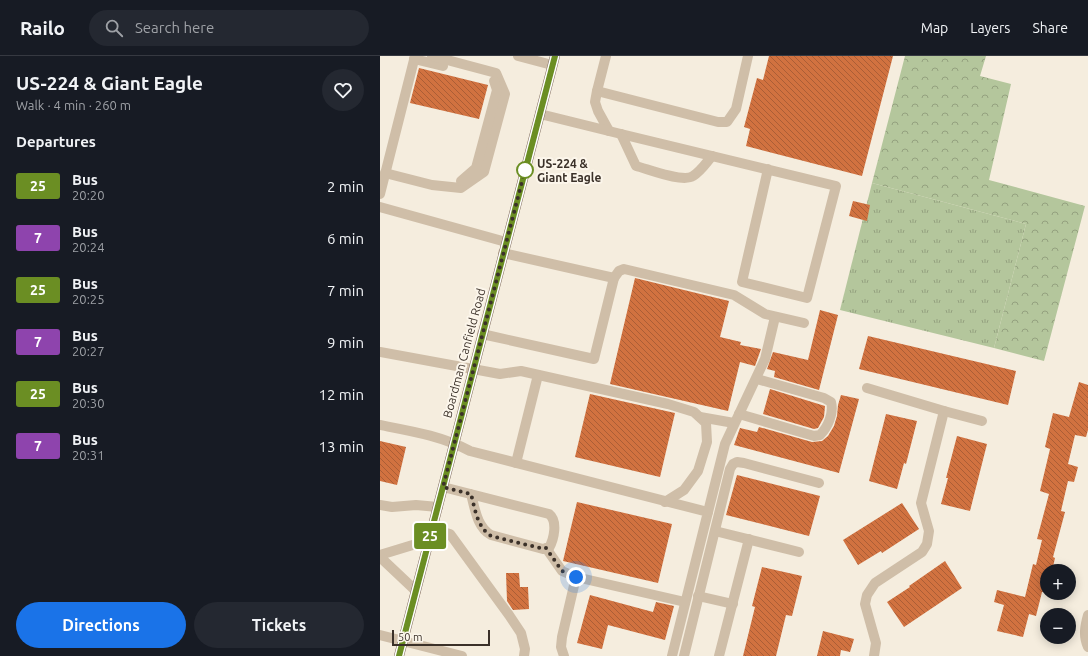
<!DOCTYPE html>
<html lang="en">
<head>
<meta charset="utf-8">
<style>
  body { margin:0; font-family:Ubuntu,sans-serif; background:#242831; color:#f1f3f6; height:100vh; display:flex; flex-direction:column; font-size:15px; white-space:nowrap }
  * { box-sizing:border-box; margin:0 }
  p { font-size:13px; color:#9ea1a6 }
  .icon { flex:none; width:22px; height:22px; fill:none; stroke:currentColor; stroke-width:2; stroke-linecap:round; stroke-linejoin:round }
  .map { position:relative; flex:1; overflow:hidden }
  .drawer { display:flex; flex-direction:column; background:#171b24; width:380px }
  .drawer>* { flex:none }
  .badge { padding:0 8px; border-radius:3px; font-size:14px; line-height:26px }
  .fabs { position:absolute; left:660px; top:508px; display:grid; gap:8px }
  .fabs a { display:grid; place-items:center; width:36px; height:36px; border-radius:50%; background:#171b24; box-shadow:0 2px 10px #0003; font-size:20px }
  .scale { position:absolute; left:12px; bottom:10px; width:98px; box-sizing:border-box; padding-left:4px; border:2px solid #3b3129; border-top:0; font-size:11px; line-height:14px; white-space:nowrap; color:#3b3129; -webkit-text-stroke:3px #fcf6eb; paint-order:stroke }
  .you { position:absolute; width:20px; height:20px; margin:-10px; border:3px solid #fff; border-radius:50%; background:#1a73e8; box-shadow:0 0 0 6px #1a73e833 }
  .map>.badge { position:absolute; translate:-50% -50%; box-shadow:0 0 0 2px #fff }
  h2 { padding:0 16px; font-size:15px; line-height:36px }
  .round { display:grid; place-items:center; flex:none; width:42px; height:42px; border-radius:21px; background:#242831 }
  .overview { display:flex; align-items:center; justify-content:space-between; height:68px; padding:0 16px }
  h1 { font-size:19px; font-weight:700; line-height:30px }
  .cta { display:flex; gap:8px; margin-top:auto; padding:8px 16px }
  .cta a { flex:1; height:46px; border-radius:24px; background:#1a73e8; color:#fff; font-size:16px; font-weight:700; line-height:46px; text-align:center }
  .cta a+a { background:#242831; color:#f1f3f6 }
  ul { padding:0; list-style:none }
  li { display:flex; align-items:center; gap:12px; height:52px; padding:0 16px }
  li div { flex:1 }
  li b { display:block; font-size:15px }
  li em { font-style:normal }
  li .badge { min-width:44px; font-weight:700; text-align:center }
  header { display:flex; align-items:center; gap:24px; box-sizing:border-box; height:56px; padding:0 20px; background:#171b24; border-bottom:1px solid #363941 }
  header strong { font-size:19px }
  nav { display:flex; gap:22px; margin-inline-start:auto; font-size:14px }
  .search { width:280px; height:36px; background:#242831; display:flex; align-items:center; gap:10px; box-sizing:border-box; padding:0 14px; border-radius:22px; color:#9ea1a6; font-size:15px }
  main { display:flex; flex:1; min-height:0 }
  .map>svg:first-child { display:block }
  .grass { fill:url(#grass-tufts) }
  .forest { fill:url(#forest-crowns) }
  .building { fill:url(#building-back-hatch) }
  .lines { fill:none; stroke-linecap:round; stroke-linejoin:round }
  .minor { stroke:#cfbea8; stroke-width:10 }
  .major { stroke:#7e6959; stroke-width:10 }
  .line-casing { stroke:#fff; stroke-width:9 }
  .line { stroke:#6b8e23; stroke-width:6 }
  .walk { stroke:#3b3129; stroke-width:4; stroke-dasharray:0 7.2 }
  .stop-dot { fill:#fff; stroke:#6b8e23; stroke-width:2 }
  .labels { text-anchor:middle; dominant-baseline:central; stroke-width:4; stroke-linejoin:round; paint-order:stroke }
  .stop-label { font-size:12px; font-weight:bold; fill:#3b3129; stroke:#fcf6eb; text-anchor:start }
  .street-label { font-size:12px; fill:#3b3129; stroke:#fcf6eb }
</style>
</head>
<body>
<header>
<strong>Railo</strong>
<div class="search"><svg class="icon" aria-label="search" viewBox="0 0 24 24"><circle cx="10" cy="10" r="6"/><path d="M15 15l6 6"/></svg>Search here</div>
<nav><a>Map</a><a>Layers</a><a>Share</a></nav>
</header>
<main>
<section class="drawer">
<div class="overview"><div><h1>US-224 &amp; Giant Eagle</h1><p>Walk · 4 min · 260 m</p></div><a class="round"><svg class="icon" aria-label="heart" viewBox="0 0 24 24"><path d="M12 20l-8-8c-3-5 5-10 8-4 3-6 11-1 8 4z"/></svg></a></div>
<h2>Departures</h2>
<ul>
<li><span class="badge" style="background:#6b8e23;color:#fff">25</span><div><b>Bus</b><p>20:20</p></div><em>2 min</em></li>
<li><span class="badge" style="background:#8e44ad;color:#fff">7</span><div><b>Bus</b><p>20:24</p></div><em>6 min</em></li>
<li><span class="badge" style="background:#6b8e23;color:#fff">25</span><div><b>Bus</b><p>20:25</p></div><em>7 min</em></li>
<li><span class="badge" style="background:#8e44ad;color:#fff">7</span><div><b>Bus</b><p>20:27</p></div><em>9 min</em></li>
<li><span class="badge" style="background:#6b8e23;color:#fff">25</span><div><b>Bus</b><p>20:30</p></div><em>12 min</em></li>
<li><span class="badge" style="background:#8e44ad;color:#fff">7</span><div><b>Bus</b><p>20:31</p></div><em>13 min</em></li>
</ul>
<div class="cta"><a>Directions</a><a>Tickets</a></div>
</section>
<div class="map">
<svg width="708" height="600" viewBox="0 0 708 600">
  <defs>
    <pattern id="grass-tufts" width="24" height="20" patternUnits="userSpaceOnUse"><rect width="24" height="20" fill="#b4c69c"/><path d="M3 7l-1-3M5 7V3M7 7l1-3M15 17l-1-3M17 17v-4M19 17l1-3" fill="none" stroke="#94a17f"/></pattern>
    <pattern id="forest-crowns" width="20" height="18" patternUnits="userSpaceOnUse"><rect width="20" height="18" fill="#b4c69c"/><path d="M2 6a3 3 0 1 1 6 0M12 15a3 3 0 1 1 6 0" fill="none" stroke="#94a17f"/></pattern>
    <pattern id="building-back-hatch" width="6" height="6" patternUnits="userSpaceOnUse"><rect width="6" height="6" fill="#d17240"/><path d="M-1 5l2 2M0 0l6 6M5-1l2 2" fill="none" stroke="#ab5e36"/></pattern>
  </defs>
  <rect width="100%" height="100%" fill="#f5edde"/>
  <path class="grass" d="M492,127L646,168L614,292L460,254Z"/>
  <path class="forest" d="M525,0H606L600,20L631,28L609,124L705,150L664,305L614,292L646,168L492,127Z"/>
  <g class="building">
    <path d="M389,0H513L482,120L366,90L370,73L364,71L377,22L383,24Z"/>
    <path d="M39,12L108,29L99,63L30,47Z"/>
    <path d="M473,145L490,149L487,165L469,160Z"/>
    <path d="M255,222L349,245L340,281L361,286L360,289L381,293L375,310L360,306L348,355L230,328Z"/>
    <path d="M440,254L458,259L439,334L394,321L395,315L387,313L393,296L428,304Z"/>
    <path d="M488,280L636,315L628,349L479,313Z"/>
    <path d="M699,326L708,329V374L706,381L695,379L688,408L698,411L694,426L688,425L681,455L685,456L673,501L675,502L672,515H667V523L664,536H662L656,560L649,558L643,581L617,575L624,549L614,546L617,534L645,541L653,508L656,509L662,484L657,483L669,438L660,435L670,393L665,391L673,357L689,361Z"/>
    <path d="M390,333L445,350L444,361L438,372L434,373L383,358Z"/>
    <path d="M210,338L295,357L280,421L195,401Z"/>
    <path d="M461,339L479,343L459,417L354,389L360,372L377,376L379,371L432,386L442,385L448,380L454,370L457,360L458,349Z"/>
    <path d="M506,358L537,365L526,408L524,407L517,433L489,425Z"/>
    <path d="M577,380L607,388L590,455L561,448L568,422H566Z"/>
    <path d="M0,385L26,391L17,429L0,425Z"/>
    <path d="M357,419L440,440L429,480L346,459Z"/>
    <path d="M197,446L292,468L278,527L183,505Z"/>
    <path d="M522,447L539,473L502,497L501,495L478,509L463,484Z"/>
    <path d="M565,505L582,532L524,571L507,546L530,531L529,530Z"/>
    <path d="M382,511L422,520L412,560L406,559L396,600H363L375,551L372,550Z"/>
    <path d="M126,517H139L140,531H148L149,553L133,554L127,545Z"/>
    <path d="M210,539L273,556L276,546L294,550L285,584L228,569L222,593L197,587Z"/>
    <path d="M443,575L474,583L470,596L461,594L460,600H437Z"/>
  </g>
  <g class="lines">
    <g class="minor">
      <path d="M138,0L172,9"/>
      <path d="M226,0L217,35L338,66H347L356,53L368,0"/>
      <path d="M34,3L63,10"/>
      <path d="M217,35L215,46L218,55L229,75"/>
      <path d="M160,58L241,78L456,130L427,242L362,226L388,113"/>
      <path d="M241,78L256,110C268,113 303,127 313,120C321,115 326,107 332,100"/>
      <path d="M5,117L52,129L81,132L104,116L125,38L116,17L52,0"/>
      <path d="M81,125L96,112L117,34L114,25"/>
      <path d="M0,138L35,0"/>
      <path d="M0,151L126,186"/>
      <path d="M234,222L239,215L244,213L354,239L385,258L424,267"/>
      <path d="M102,278L214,303L234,222L123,197"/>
      <path d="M0,296L120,318L141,315L288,348L314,356L326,367L327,386L318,415L304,434L285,446"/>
      <path d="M487,332L564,355L541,447L549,475L547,488L542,496L495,527L487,539L485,548L496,587L494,600"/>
      <path d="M564,355L602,365"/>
      <path d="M359,358L434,380L440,379C448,371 454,357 451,346L444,342L377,323"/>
      <path d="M320,361L354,367"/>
      <path d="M0,369C31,375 62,380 90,395L328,456L292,600"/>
      <path d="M136,407L158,319"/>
      <path d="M63,431L169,458C178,465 174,483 169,492L163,493L111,479C97,471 95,453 91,438"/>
      <path d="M0,449L12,451L36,449L58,451"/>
      <path d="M328,456L345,388L385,303L395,261"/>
      <path d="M52,473L70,478L129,559L141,577L145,593L144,600"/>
      <path d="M335,475L419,496"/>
      <path d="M166,492L182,515L196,521L182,581L181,591L184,600"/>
      <path d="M0,499L49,484"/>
      <path d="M0,501L36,535"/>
      <path d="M196,521L305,546"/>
      <path d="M318,540L353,548"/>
      <path d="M708,559C705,570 703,580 708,591"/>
      <path d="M0,579L82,600"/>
      <path d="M304,600L350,413L353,408L357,406L364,407L439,427"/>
      <path d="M339,600L369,483"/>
    </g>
    <path class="major" d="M19,600L175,0"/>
  </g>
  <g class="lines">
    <g class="line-casing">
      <path id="line" d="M19,600L175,0"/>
    </g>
    <use href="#line" class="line"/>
    <path class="walk" d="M145,114L63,431L91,438C95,453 97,471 111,480L164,493L166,492L182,515L196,521"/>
  </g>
  <circle class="stop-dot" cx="145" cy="114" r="8"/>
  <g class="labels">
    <g class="stop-label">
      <text x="157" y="107">US-224 &amp;<tspan x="157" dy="14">Giant Eagle</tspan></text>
    </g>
    <g class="street-label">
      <text transform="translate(84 297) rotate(-75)">Boardman Canfield Road</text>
    </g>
  </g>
</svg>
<div class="fabs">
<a>+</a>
<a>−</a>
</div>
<div class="scale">50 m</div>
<div class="you" style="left:196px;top:521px"></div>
<b class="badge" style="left:50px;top:480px;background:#6b8e23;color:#fff">25</b>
</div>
</main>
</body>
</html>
